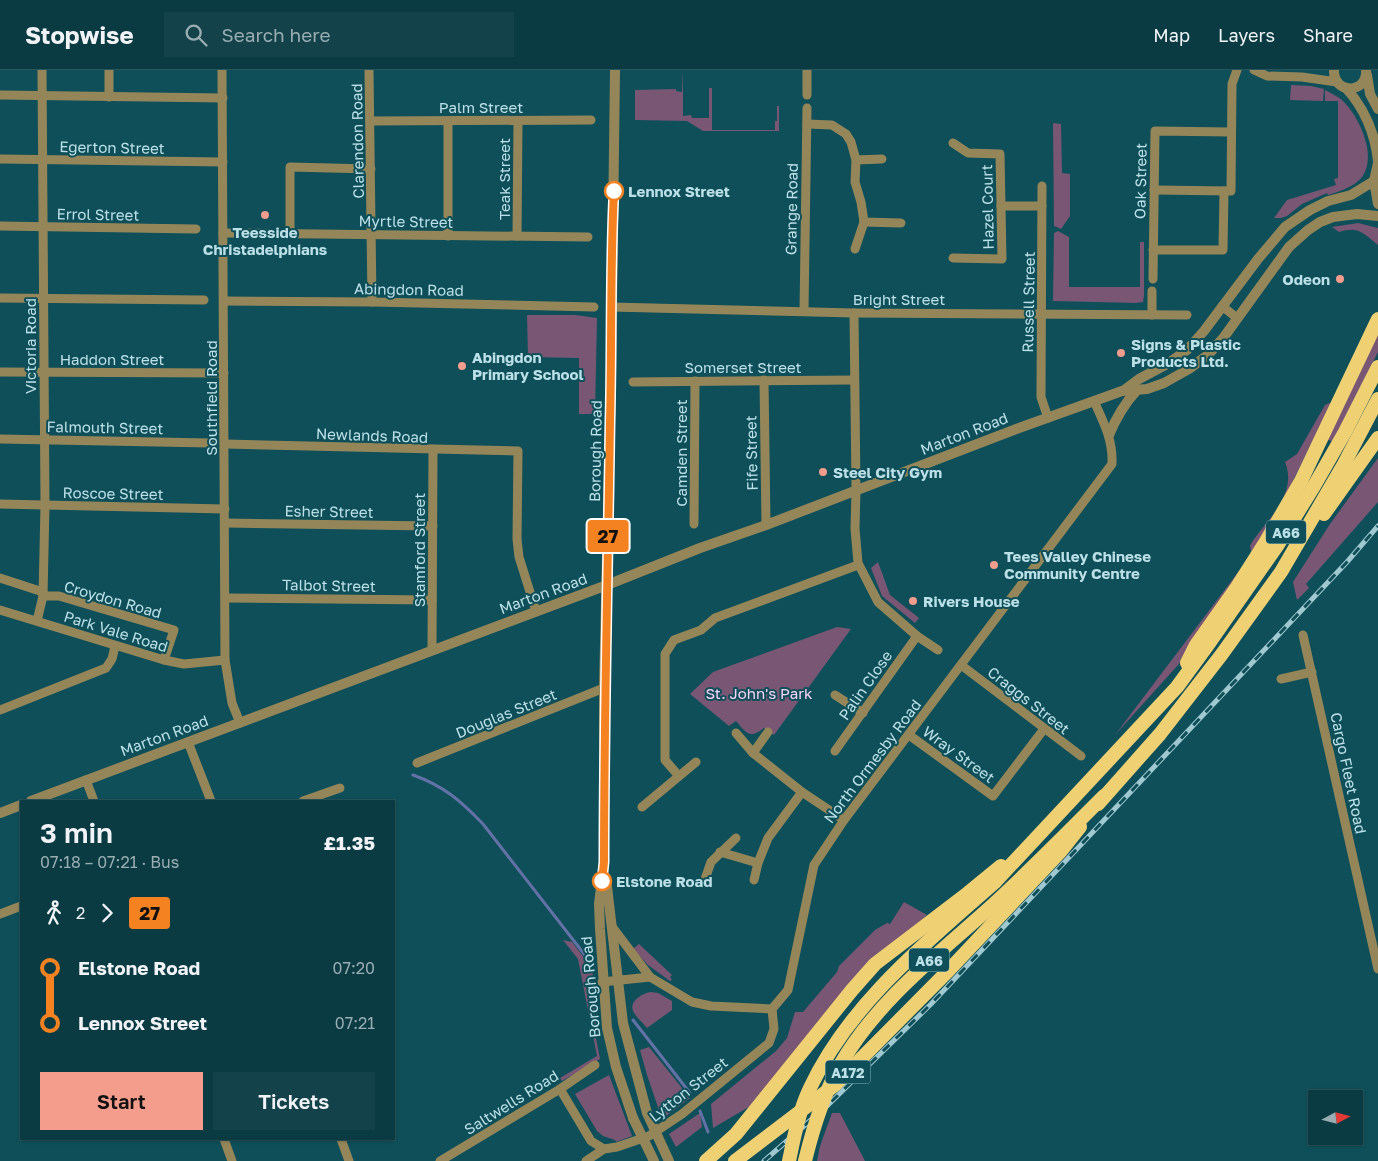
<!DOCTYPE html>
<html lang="en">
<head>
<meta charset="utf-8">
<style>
  body { margin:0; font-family:"Golos Text",sans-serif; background:#13424a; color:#f1f3f6; height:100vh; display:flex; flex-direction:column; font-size:19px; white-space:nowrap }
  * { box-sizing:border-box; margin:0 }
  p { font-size:16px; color:#99adb2 }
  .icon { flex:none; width:28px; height:28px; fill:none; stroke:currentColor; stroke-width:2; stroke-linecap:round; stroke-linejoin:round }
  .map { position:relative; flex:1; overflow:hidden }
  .drawer { position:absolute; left:20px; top:730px; width:375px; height:340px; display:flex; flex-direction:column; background:#0a3b43; border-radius:0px; box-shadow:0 1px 4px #0004,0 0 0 1px #2a555c }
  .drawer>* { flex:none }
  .badge { padding:0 10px; border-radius:4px; font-size:18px; line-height:32px }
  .needle { width:32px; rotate:83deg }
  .fabs { position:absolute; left:1308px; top:1020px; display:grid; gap:10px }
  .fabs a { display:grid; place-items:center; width:55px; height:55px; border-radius:0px; background:#0a3b43; box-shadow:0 1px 4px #0004,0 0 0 1px #2a555c; font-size:25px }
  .map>.badge { position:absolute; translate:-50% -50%; box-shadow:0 0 0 2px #fff }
  .legs { display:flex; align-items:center; gap:8px; height:55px; padding:0 20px; font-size:16px }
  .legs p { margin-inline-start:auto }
  .headline { display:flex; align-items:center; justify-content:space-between; height:85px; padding:0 20px }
  h1 { font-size:28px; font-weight:600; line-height:38px }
  .cta { display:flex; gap:10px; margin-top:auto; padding:10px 20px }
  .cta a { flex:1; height:58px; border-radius:0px; background:#f49d8d; color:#111; font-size:20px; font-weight:600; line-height:58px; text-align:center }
  .cta a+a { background:#13424a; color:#f1f3f6 }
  ul { padding:0 20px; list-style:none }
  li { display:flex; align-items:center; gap:18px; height:55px; font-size:19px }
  li i { display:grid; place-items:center; width:8px; height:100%; margin:0 6px; background:currentColor }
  li i::after { content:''; width:12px; height:12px; margin:-6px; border:4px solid; border-radius:50%; background:#0a3b43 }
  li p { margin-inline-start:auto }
  li:first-child i { background:linear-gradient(#0000 50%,currentColor 0) }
  li:last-child i { background:linear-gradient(currentColor 50%,#0000 0) }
  header { display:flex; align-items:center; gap:30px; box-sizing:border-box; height:70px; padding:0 25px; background:#0a3b43; border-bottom:1px solid #2a555c }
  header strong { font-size:24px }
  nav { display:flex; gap:28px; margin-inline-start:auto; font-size:18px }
  .search { width:350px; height:45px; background:#13424a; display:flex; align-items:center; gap:12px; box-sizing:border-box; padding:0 18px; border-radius:0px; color:#99adb2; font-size:19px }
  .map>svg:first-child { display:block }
  .green { fill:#785674 }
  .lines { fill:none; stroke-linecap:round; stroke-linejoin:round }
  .stream { stroke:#6372a6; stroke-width:3 }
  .minor { stroke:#958659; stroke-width:9 }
  .tertiary { stroke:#958659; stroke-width:10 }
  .trunk { stroke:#efd073; stroke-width:14 }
  .rail-casing { stroke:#9fc8d0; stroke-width:5 }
  .rail { stroke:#0e4f59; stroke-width:3; stroke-dasharray:9; stroke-linecap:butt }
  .tertiary-bridge { stroke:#958659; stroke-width:10 }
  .trunk-bridge { stroke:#efd073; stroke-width:14 }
  .line-1-casing { stroke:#fff; stroke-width:11 }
  .line-1 { stroke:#f58220; stroke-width:8 }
  .stop-1-dot { fill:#fff; stroke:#f58220; stroke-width:2.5 }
  .poi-dot { fill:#f49d8d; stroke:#0e4f59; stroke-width:2 }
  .labels { text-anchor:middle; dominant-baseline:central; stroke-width:4; stroke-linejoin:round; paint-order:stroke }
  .shield { fill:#0e4f59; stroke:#88b4bd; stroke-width:1 }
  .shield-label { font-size:14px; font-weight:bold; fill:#bce0e8 }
  .street-label { font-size:15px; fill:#bce0e8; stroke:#0e4f59 }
  .stop-label { font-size:15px; font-weight:bold; fill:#bce0e8; stroke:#0e4f59; text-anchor:start }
  .poi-label { font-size:15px; font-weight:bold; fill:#bce0e8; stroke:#0e4f59; text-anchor:start }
  .park-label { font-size:15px; fill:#fdd2f7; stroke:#0e4f59 }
</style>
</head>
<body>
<header>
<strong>Stopwise</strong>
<div class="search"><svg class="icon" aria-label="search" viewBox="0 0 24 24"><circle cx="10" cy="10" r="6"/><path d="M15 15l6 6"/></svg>Search here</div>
<nav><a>Map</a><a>Layers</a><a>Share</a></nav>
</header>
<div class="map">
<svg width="1378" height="1091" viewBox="0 0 1378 1091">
  <rect width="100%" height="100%" fill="#0e4f59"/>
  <g class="green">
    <path d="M683,0V46L691,45L692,48H709V18H712V60H775V51H777V36H779V61H703L687,51L635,50V20L676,19V21L682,22Z"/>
    <path d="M1291,15L1311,16L1324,19L1323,31L1290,30Z"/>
    <path d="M1325,20C1331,23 1337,26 1342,30C1359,46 1378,86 1362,107C1354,117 1340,121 1328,125L1327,123L1302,134L1287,146L1281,148H1274L1287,130L1336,115L1334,109L1338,108V31H1325Z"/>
    <path d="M1053,53L1061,54L1062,103L1070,104V146L1061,159L1054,156Z"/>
    <path d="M1358,153L1378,158V175C1363,163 1358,156 1339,162L1332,157Z"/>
    <path d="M1058,161L1069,167V217H1140V172H1144V225L1143,232L1136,233L1053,231L1054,163Z"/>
    <path d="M527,245H575L597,248L595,344H579V288L528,287Z"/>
    <path d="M1378,263V282L1333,372L1327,369Z"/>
    <path d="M1329,333L1331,334L1285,427L1252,485L1250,476L1252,472C1268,449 1298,423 1285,392L1297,384L1325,335Z"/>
    <path d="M1378,388V432L1306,514L1309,518L1297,530L1293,512L1330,454Z"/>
    <path d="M878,492L890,525L919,548L915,553L882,526L871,498Z"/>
    <path d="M1242,497L1245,499L1178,595L1115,665Z"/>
    <path d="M837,557L851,559L774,665L764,658C750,669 747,664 736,651L729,656L690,624L713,602Z"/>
    <path d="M904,832L927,845L864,900L754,1034L713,1058L711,1034L776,981L787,968L795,942H803L837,902L839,896L875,860L887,853L890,854Z"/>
    <path d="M563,870L572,872L592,898L598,956L594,958L600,989L562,1011L560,1008L597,986L578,889Z"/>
    <path d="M639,874L672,905L670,907L672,910L670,911L648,895L633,879Z"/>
    <path d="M651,922L658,923L672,931V940L647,958C643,953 636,947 633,941C629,931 643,923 651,922Z"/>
    <path d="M649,977L690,1028L662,1049L647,1005L640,980Z"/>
    <path d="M609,1005L632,1066L616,1072L615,1070L603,1066L597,1061L575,1024Z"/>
    <path d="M700,1043L702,1057L676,1077L669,1064Z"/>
    <path d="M832,1043H840L865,1091H817L820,1076Z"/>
  </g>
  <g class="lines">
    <g class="stream">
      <path d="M413,705C444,716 461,731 483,754L588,889"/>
      <path d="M633,950L690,1023"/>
      <path d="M700,1041L708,1062"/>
    </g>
    <g class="minor">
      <path d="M222,0L225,590L232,633L240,653"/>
      <path d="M369,0L372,232"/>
      <path d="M1254,0L1267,6L1302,7L1337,12"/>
      <path d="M0,25L223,28"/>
      <path d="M807,25V0"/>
      <path d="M109,27V0"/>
      <path d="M371,51L591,50"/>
      <path d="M448,51V166"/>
      <path d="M807,54L832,55L846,64L851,72L856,90L855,112L861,132L864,152L901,153"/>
      <path d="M0,89L223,92"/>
      <path d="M856,90L882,89"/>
      <path d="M1042,116L1041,327L1048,348"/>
      <path d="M1154,120L1231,121L1232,14L1237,0"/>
      <path d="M1001,136H1042"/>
      <path d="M0,156L196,159"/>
      <path d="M223,163L588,167"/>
      <path d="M290,163V97L371,99"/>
      <path d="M517,166L518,51"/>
      <path d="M855,179L864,152"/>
      <path d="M1153,180H1223L1224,121"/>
      <path d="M953,188L1002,189L1000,84L968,83L953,73"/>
      <path d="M1153,209L1155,61L1231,62"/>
      <path d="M0,228L204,230"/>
      <path d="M224,231L372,232L594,237"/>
      <path d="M1222,236L1237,248"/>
      <path d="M611,237L854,243L1187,245"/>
      <path d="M804,241L807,38"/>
      <path d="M854,243L856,420L855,459L858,493L878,532L917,566L938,580"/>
      <path d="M1152,245V221"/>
      <path d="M0,302L224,303"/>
      <path d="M764,310L766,455"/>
      <path d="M633,312L854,310"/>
      <path d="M0,369L210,373"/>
      <path d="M225,374L518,381L517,469L519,487L536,541"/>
      <path d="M0,434L225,439"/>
      <path d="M225,453L433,456"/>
      <path d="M694,454L695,311"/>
      <path d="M0,508L43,522"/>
      <path d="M43,526H59L174,560L164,590"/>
      <path d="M226,528L432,530"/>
      <path d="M0,540L164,590L184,594L225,590"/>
      <path d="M37,551L43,526L45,435L42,0"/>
      <path d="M1303,565L1378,899"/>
      <path d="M432,580L433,380"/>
      <path d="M961,595L1081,686"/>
      <path d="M1281,609L1312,602"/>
      <path d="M835,625L863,643"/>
      <path d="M0,640L106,598L112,589L115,576"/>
      <path d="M736,663L753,683L802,722L844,750"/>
      <path d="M909,665L993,726L1044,659"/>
      <path d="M188,672L211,731"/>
      <path d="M835,681L917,566"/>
      <path d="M753,683L768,662"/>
      <path d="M417,693L604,618"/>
      <path d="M678,705L665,690V584L674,570L701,560L715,548L858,495"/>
      <path d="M86,710L94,731"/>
      <path d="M303,731L340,718"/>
      <path d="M642,737L696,692"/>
      <path d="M720,782L758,793"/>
      <path d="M705,809L711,792L736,768"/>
      <path d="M754,810L758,793L768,768L802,722"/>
      <path d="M0,844L21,836"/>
      <path d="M613,858L650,907"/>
      <path d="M602,912L650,907L692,932L711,936L772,939L788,920L814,795L844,750L1112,394C1113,370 1104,353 1094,331"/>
      <path d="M560,1019L591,1071L604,1079"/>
      <path d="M224,1069L232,1091"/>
      <path d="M341,1069L349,1091"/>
      <path d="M440,1091L560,1019L595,995"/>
      <path d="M586,1091L604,1079L617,1077L649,1066L682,1044L769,973L774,959L772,939"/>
    </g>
    <g class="tertiary">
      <path d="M615,0L611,312L604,618V792L599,834L600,859L607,958L616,997L633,1048"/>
      <path d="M1334,0C1333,25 1368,24 1366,0"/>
      <path d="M1367,5L1370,24L1378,39"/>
      <path d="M1346,18C1365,39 1375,63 1378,91"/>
      <path d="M1378,93L1374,111L1378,134"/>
      <path d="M1123,321L1139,309L1167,294L1187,280L1204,261L1258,189L1285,157L1310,140L1328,131L1351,125L1374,111"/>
      <path d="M1109,365C1116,348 1124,334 1137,320"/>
      <path d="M31,731L607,515L700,478L766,455L1019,358L1122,321L1147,319L1164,313L1189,299L1209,284L1224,267L1289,177L1308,160L1320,152L1333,147L1357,144L1378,146"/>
      <path d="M0,743L21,735"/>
      <path d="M606,808L623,953L647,1043"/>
    </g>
    <g class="trunk">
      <path d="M1324,444L1378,368"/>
      <path d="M1187,593L1196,575L1237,517L1265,473L1301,411L1378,249"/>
      <path d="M1098,734L1160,664L1222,584L1281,502L1344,394L1378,329"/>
      <path d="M995,812L1177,617L1207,576L1277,476L1314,416L1345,362L1378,297"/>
      <path d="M706,1091L736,1064L852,920L875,894L968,823L1001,796"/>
      <path d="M735,1091L835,1015L949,900L1061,781L1080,757"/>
    </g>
    <g class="rail-casing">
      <path id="rail" d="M764,1091L828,1035L931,934L1347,492L1378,456"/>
    </g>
    <use href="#rail" class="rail"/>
    <g class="tertiary-bridge">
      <path d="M647,1043L669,1091"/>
      <path d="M633,1048L654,1091"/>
    </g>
    <g class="trunk-bridge">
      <path d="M789,1091C794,1067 799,1041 810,1018C850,933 926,873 995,812"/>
      <path d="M805,1091C813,1058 823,1025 840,995C876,933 932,889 985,842C1026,805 1065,765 1104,726"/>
    </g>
  </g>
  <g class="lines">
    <g class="line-1-casing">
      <path id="line-1" d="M602,811L604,792C604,645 608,498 610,351C612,274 610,198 614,121"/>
    </g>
    <use href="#line-1" class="line-1"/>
  </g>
  <g class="stop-1-dot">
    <circle cx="614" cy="121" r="9"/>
    <circle cx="602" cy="811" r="9"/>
  </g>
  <g class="poi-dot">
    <circle cx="265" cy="145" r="5"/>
    <circle cx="1340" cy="209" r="5"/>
    <circle cx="1121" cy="283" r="5"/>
    <circle cx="462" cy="296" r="5"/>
    <circle cx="823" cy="402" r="5"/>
    <circle cx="994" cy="495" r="5"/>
    <circle cx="913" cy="531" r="5"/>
  </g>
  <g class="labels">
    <g class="shield">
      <rect x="1266" y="450.5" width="40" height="23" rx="4"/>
      <rect x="909" y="878.5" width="40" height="23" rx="4"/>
      <rect x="825.5" y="990.5" width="45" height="23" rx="4"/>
    </g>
    <g class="shield-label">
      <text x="1286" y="462">A66</text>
      <text x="929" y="890">A66</text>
      <text x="848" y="1002">A172</text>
    </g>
    <g class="street-label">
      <text x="481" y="37">Palm Street</text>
      <text transform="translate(357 71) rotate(-91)">Clarendon Road</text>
      <text transform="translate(112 77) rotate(1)">Egerton Street</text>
      <text transform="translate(504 109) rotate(-90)">Teak Street</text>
      <text transform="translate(1140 111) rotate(-89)">Oak Street</text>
      <text transform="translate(987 137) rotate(-91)">Hazel Court</text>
      <text transform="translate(791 139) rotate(-89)">Grange Road</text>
      <text transform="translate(98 144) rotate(1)">Errol Street</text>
      <text transform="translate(406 151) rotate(1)">Myrtle Street</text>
      <text transform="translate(409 219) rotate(1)">Abingdon Road</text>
      <text x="899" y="229">Bright Street</text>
      <text transform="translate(1028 232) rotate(-89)">Russell Street</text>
      <text transform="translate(30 276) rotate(-90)">Victoria Road</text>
      <text x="112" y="289">Haddon Street</text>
      <text x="743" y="297">Somerset Street</text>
      <text transform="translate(211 328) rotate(-90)">Southfield Road</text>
      <text transform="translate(105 357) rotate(1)">Falmouth Street</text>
      <text transform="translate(964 363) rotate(-21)">Marton Road</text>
      <text transform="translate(372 365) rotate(2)">Newlands Road</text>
      <text transform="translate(595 381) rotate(-89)">Borough Road</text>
      <text transform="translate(681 383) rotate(-90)">Camden Street</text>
      <text transform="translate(751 383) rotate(-91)">Fife Street</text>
      <text transform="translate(113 423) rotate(1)">Roscoe Street</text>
      <text transform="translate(329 441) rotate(1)">Esher Street</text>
      <text transform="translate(419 480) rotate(-90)">Stamford Street</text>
      <text transform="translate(329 515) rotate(1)">Talbot Street</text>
      <text transform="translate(543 523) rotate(-20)">Marton Road</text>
      <text transform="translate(113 529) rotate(16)">Croydon Road</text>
      <text transform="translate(116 561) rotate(17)">Park Vale Road</text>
      <text transform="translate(865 615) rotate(-55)">Palin Close</text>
      <text transform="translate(1029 630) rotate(38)">Craggs Street</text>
      <text transform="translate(506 643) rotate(-22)">Douglas Street</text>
      <text transform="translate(164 665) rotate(-20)">Marton Road</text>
      <text transform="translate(959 684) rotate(36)">Wray Street</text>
      <text transform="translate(872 691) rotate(-53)">North Ormesby Road</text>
      <text transform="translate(1349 703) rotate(78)">Cargo Fleet Road</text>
      <text transform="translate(590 917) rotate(-95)">Borough Road</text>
      <text transform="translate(688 1019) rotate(-38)">Lytton Street</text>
      <text transform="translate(511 1032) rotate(-32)">Saltwells Road</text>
    </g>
    <g class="stop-label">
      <text x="628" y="121">Lennox Street</text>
      <text x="616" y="811">Elstone Road</text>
    </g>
    <g class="poi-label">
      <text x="265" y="162" text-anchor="middle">Teesside<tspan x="265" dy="17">Christadelphians</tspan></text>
      <text x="1330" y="209" text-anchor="end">Odeon</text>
      <text x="1131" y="274">Signs &amp; Plastic<tspan x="1131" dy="17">Products Ltd.</tspan></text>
      <text x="472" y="287">Abingdon<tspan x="472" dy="17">Primary School</tspan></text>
      <text x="833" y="402">Steel City Gym</text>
      <text x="1004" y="486">Tees Valley Chinese<tspan x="1004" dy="17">Community Centre</tspan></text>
      <text x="923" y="531">Rivers House</text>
    </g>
    <g class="park-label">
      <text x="759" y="623">St. John's Park</text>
    </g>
  </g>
</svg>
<div class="fabs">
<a><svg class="needle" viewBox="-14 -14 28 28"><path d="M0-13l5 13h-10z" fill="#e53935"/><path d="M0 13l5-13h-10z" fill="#99adb2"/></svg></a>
</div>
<b class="badge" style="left:608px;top:466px;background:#f58220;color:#111">27</b>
<section class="drawer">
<div class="headline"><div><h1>3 min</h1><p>07:18 – 07:21 · Bus</p></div><b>£1.35</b></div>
<div class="legs"><svg class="icon" aria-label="walk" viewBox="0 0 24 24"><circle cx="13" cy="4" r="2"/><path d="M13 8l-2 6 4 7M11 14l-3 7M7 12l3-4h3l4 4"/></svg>2<svg class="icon" aria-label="forward" viewBox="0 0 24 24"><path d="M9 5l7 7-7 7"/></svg><b class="badge" style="background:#f58220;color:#111">27</b></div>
<ul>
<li><i style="color:#f58220"></i><b>Elstone Road</b><p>07:20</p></li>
<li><i style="color:#f58220"></i><b>Lennox Street</b><p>07:21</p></li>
</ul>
<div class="cta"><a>Start</a><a>Tickets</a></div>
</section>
</div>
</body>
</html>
